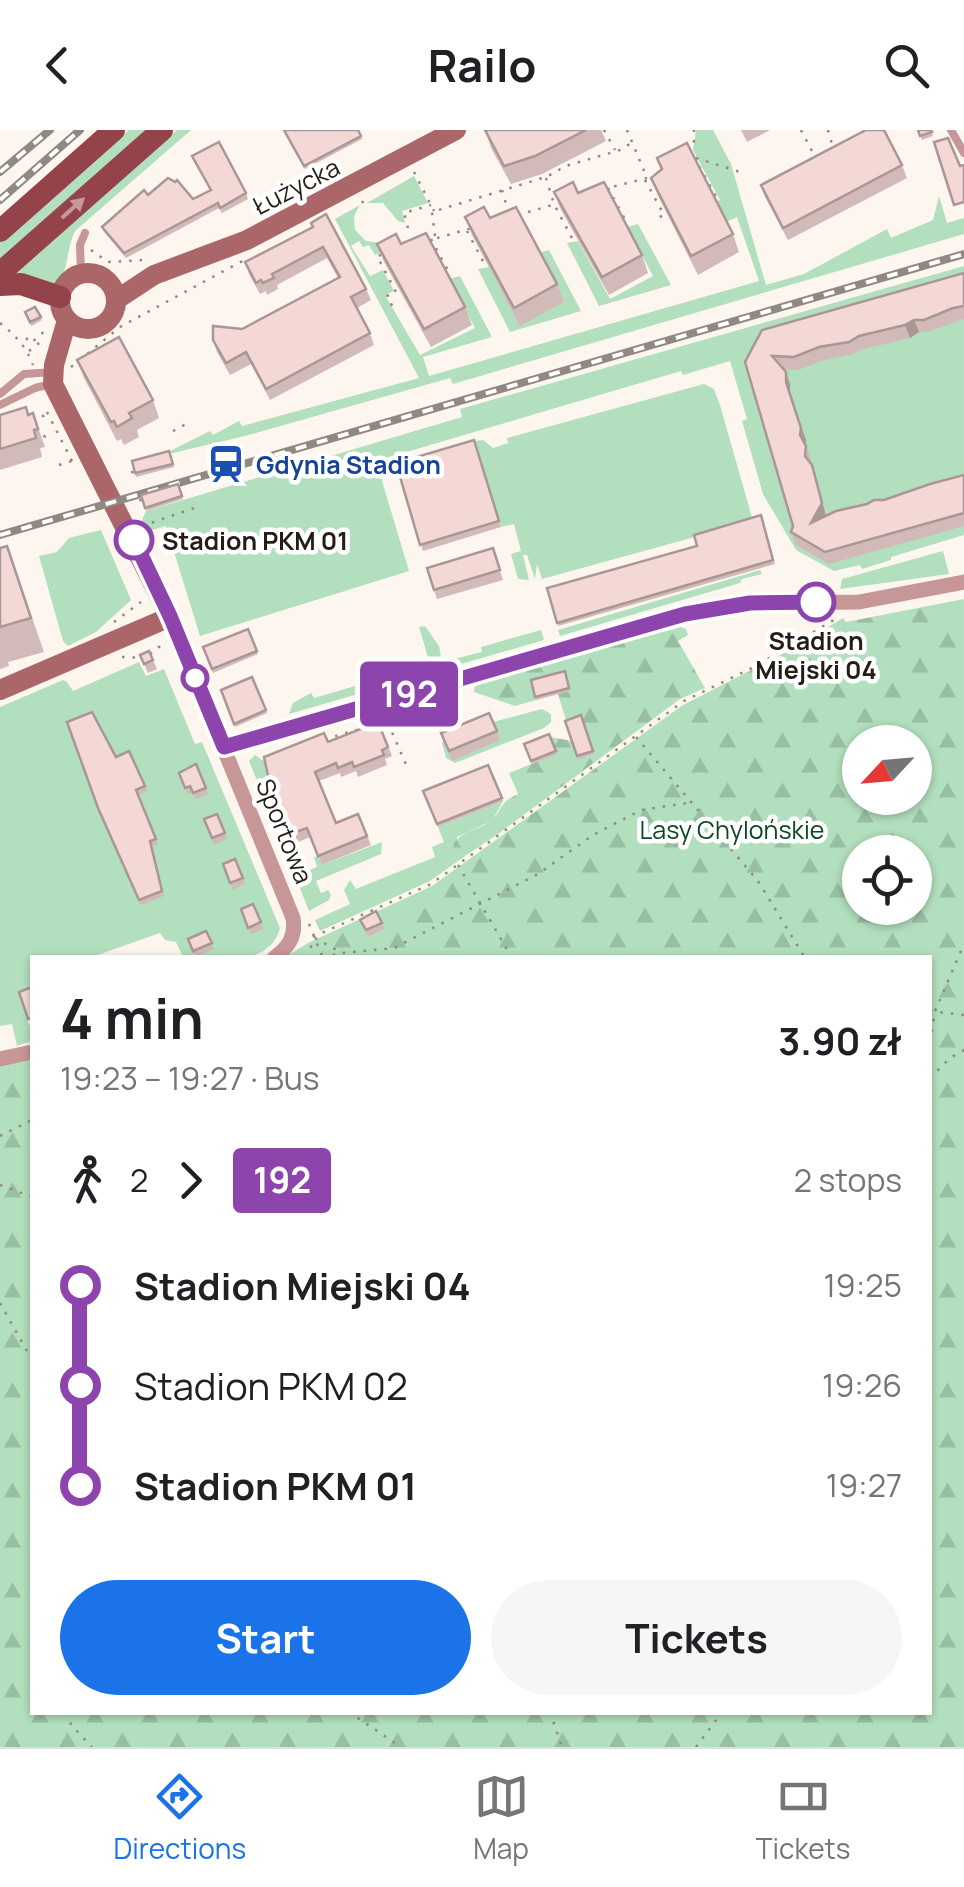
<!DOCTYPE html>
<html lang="en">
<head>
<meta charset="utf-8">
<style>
  body { margin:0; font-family:Manrope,sans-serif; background:#f6f6f6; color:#202124; height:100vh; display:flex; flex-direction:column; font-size:38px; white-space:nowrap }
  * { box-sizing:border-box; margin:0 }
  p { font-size:32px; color:#757577 }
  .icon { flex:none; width:55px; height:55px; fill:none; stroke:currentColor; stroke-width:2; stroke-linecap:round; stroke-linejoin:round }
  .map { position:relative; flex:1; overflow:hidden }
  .sheet { position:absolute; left:30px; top:825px; width:902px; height:760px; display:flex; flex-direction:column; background:#fff; border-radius:0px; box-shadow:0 2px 8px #0004 }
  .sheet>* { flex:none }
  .badge { padding:0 20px; border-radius:8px; font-size:35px; line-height:65px }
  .needle { width:65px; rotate:244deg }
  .tools { position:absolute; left:842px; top:595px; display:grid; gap:20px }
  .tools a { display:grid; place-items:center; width:90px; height:90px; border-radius:50%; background:#fff; box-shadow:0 2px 8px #0004; font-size:50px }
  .map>.badge { position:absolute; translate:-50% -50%; box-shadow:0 0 0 5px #fff }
  .legs { display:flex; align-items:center; gap:15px; height:110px; padding:0 30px; font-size:32px }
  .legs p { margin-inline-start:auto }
  .overview { display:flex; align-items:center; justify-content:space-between; height:170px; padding:0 30px }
  h1 { font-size:55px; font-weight:700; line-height:75px }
  .action { display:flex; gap:20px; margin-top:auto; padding:20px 30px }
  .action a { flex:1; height:115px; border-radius:60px; background:#1a73e8; color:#fff; font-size:40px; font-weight:700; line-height:115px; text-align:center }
  .action a+a { background:#f6f6f6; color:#202124 }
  ul { padding:0 30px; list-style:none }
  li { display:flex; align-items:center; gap:35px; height:100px; font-size:38px }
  li i { display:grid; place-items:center; width:15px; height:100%; margin:0 12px; background:currentColor }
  li i::after { content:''; width:25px; height:25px; margin:-12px; border:8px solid; border-radius:50%; background:#fff }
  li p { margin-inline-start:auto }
  li:first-child i { background:linear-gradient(#0000 50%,currentColor 0) }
  li:last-child i { background:linear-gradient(currentColor 50%,#0000 0) }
  header { display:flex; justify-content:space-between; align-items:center; height:130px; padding:0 30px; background:#fff; font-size:45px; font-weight:700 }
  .menu { display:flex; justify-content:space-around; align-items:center; height:140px; border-top:2px solid #e0e0e0; background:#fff; font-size:28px; color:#757577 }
  .menu a { display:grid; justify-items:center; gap:5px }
  .menu .current { color:#1a73e8 }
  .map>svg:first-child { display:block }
  .grass { fill:#b2dfbd }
  .forest { fill:url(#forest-firs); fill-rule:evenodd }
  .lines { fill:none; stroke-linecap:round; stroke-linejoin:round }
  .path { stroke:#908982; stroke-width:2.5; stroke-dasharray:2.5 8; stroke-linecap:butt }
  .lane { stroke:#c79697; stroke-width:8 }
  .street { stroke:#c79697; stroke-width:15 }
  .secondary { stroke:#ab666a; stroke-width:20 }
  .primary { stroke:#95434a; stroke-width:22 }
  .rail-casing { stroke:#908982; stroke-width:8 }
  .rail { stroke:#fff; stroke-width:4; stroke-dasharray:11; stroke-linecap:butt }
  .wall { fill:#d1bab7 }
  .shaded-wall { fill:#aa9795 }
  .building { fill:#f3d8d5; stroke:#aa9795; stroke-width:2.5 }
  .oneway { fill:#c5989b }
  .line-1-casing { stroke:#fff; stroke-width:22 }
  .line-1 { stroke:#8e44ad; stroke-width:15 }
  .stop-1-dot { fill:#fff; stroke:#8e44ad; stroke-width:5 }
  .labels { text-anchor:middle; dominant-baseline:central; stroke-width:9; stroke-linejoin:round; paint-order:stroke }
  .street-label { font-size:25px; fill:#241d17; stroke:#fff }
  .transit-label { font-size:25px; font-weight:bold; fill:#164399; stroke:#fff; text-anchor:start }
  .stop-label { font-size:25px; font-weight:bold; fill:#241d17; stroke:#fff; text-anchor:start }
  .park-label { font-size:25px; fill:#0e4624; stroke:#fff }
</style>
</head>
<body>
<header><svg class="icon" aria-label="back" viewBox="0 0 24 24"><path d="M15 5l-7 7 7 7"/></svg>Railo<svg class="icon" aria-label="search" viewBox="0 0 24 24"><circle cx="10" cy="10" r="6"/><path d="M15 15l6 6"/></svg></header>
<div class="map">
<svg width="964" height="1617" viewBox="0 0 964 1617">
  <defs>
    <pattern id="forest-firs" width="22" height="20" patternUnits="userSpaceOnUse" patternTransform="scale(2.5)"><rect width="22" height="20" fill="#b2dfbd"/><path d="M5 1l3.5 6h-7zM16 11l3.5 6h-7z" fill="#99bfa2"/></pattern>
  </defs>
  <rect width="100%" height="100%" fill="#fdf6ef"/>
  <g class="grass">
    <path d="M129,0H149L0,130V112Z"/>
    <path d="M177,0H191L75,101C65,123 71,134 56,157L5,148Z"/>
    <path d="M696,0H713L731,34L766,155L804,144L887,99L891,108L933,90L939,66L947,93L964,88V104L453,254L450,248L245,306L160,326L210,301L213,305L239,291L242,296L419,248L335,89L360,75L354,86L355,100L366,111L380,113L383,122L375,125L369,115L363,117L359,111L351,116L370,146L383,140L394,161L385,165L420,225L475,198L449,149L460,146L492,207L423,227L429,246L759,151L737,87L724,93L714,73L720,70L693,20Z"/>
    <path d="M414,46L428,73L402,81L405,93L398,91L383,73H367Z"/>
    <path d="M638,94L671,155L599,176L567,113L578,111L610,169L653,146L627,97Z"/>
    <path d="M549,120L581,181L510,202L478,139L489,137L520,195L537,123Z"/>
    <path d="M964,136V405L891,427V430L862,439L860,435L834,441L796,420L763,364L742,291L747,289L730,231L683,245L681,241L376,331L409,441L200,506L166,396L149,401L150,413L142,390L146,381L462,287L460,279Z"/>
    <path d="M704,254L714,259L720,275L753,391L542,449L537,434L535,449L527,425H523L529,450L518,449L511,424L521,421L514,394L501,397L475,311L483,310L493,318L508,313L507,308Z"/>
    <path d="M101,400L131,470L96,502L68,516L63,511L39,426L57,422L69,408Z"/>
    <path d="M943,421L949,444L840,459L842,449Z"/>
    <path d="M760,440L762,444L742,449L740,453L560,506L558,500Z"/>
    <path d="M425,496L439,516L442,532L482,522L481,517L541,500L544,510L289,584L293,573L311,563L314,568L430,534L419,497Z"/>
    <path d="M139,532L146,546L164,539L195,614L202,612L280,798C270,839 214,827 183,827L176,812L165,810L160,803L92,827L32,828V864L21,868L29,895H32V911L17,916L12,894L0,896V577L63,550L67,552L73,561Z"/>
    <path d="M542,579L551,584V592L544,598L455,633L446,628L442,613L446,607L445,613L453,630L493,592Z"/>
    <path d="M328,610L334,613L293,713L298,712L296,718L286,722L249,631L255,625L262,630Z"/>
    <path d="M503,671L492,691L457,707V725L468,724L430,751L320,801L315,790L350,774L344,760L350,750L356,759L435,727L432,717L444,712L438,697Z"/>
    <path d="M382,712L381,724L316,751L321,763L328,760L331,765L329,770L309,781L290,733L294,732L300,744L317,737L314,727L318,726L322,735Z"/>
  </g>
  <g class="forest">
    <path d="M964,469V1617H0V936L32,928V1582H930V828L285,827L308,813L432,756L683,575L794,518L843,488L846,492ZM860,612H915V668H860ZM860,722H915V778H860Z"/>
    <path d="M681,497L686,499L688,505L678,511L705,558L680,569L498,704L468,724L457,725L453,715C461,701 476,701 488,693C503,683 496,674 518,664L509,643L556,624L550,607L572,611L578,629L558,564L570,561L532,554L536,570L515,576L474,562L475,553Z"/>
  </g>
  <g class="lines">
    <g class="path">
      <path d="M604,0L615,20"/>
      <path d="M627,0L647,48"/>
      <path d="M801,0L814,25"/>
      <path d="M828,0L833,18"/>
      <path d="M689,22L694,11V0"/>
      <path d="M694,27L718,70"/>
      <path d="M696,28L740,42"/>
      <path d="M414,42L434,81"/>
      <path d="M546,48L554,74L573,110"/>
      <path d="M645,50L664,85L656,89"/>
      <path d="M608,58L628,95"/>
      <path d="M604,59L655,46"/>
      <path d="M502,60L508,81"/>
      <path d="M362,71L366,78"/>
      <path d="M518,85L559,73"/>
      <path d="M408,98L404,83L431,75"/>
      <path d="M467,101L485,135"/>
      <path d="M435,106L432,82L546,47L566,36L620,20L633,12"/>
      <path d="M431,109L451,146"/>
      <path d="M427,111L472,98"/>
      <path d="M91,120L108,132L144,130"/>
      <path d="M381,125L377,126L396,162L387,166L395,181"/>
      <path d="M0,193C16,206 26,216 33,235"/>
      <path d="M26,208L31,213L47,199"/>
      <path d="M29,221L43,210"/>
      <path d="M71,237L120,197L246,129"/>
      <path d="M47,282L73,333"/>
      <path d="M33,292L48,283"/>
      <path d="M37,297L45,307L42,309"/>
      <path d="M173,301L188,293"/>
      <path d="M59,335L72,331"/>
      <path d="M132,341L133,345"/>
      <path d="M140,369L142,374"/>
      <path d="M142,396L200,376"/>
      <path d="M114,492L141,472"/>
      <path d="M150,524L158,517H165"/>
      <path d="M122,527L144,528"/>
      <path d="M388,593L408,639"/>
      <path d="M378,594L396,589"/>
      <path d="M636,607L758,751L805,828"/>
      <path d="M325,609L360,599"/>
      <path d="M458,735L512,828"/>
      <path d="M309,794L323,828"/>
      <path d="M313,807L431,754L684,571L756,536L839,487"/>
      <path d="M315,808L342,823L394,818L538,744L593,705L641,680L694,672"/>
      <path d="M308,828L313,809"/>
      <path d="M312,828L341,824"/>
      <path d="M930,881L964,885"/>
      <path d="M930,912L935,881L964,814"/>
      <path d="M930,948L950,928L964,920"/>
      <path d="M0,1006L32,990"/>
      <path d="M0,1055L32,1067"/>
      <path d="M0,1173L32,1230"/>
      <path d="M69,1582L71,1595L92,1617"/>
      <path d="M349,1582L401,1617"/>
      <path d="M550,1582L562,1617"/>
      <path d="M696,1617L722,1582"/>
    </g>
    <g class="lane">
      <path d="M951,0L964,23"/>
      <path d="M81,144L80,115L85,103"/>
      <path d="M0,264L24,244L53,242"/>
      <path d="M0,275L35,258L51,254"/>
    </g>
    <g class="street">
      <path d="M170,487L293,788C296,806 289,817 274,828"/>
      <path d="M224,617L707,479L750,473L859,472L964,452"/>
      <path d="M0,929L32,922"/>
    </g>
    <g class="secondary">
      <circle cx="88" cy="171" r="28"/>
      <path d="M116,170L154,145L247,110L456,0"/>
      <path d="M0,560L170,487L53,254L54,235L67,190"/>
    </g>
    <g class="primary">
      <path d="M0,101L114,0"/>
      <path d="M0,143L162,0"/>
      <path d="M0,155L21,154L60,167"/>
    </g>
    <g class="rail-casing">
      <g id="rail">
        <path d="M0,42L50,0"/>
        <path d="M0,70L80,0"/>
        <path d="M0,405L964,124"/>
      </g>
    </g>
    <use href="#rail" class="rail"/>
  </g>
  <g class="wall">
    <path d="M283,0H358L362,9L305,39Z"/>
    <path d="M485,0H601L606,11L542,44L511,54L491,18Z"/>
    <path d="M741,0H770L747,12Z"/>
    <path d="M918,0H931L933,6L922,10Z"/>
    <path d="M192,26L246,63L248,69L222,83L219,78L126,128L104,102L102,97L148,65L193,69L210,60Z"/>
    <path d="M657,28L733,104L739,122L698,145L658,66L651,48L661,40Z"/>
    <path d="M902,35L907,48L788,110L765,67L761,55Z"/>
    <path d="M554,62L578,63L642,125L648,143L609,165L561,80Z"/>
    <path d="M465,87L490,88L557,154L564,172L520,196L472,105Z"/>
    <path d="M313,97L366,159L371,170L357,178L370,203L374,215L270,270L251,234L230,245L217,222L213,210L242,199L338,148L327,128L277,155L278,159L267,165L266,161L260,164L249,144L245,132Z"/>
    <path d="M377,114L465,177L472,195L431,217L384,132Z"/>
    <path d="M964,143V189L928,202H919L910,208L863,219L854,224L824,230L798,240L783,239L790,254V265L806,310L805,314L811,328L810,334L816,348L826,386L884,370L964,345V396L829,434L796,415L791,402L793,396L745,232Z"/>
    <path d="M35,177L42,190L31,196L25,182Z"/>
    <path d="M77,230L153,270L159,288L137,300L139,307L124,315L121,309L117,311L84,248Z"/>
    <path d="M33,283L45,317L40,318L42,327L0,340V285Z"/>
    <path d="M474,310L501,397L423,421L396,333Z"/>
    <path d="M169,321L174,337L136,347L132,331Z"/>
    <path d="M178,354L183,369L146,381L141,365Z"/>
    <path d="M761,385L775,434L558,496L547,458L697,416Z"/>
    <path d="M7,416L44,522L8,532L9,536L0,539V418Z"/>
    <path d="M493,418L503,450L437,469L434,460Z"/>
    <path d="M248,499L258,524L213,543L203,517Z"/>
    <path d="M149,521L157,539L148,543L140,525Z"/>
    <path d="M565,541L570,561L536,570L531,550Z"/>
    <path d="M252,547L267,583L235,597L221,560Z"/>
    <path d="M443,570L449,590L415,600L409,580Z"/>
    <path d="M581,585L594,624L578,629L565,591Z"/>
    <path d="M378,592L392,626L385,629L387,635L358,647L356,641L341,647L340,643L319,651L336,693L358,684L371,715L322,735L310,707L294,714L270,655L328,612Z"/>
    <path d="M497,601L500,610L452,631L441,603Z"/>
    <path d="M549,604L557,624L532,634L524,614Z"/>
    <path d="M116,627L145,656L147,661L138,665L158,714L152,716L164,766L141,775L98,678Z"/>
    <path d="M196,634L208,664L196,669L193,662L188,664L179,643Z"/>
    <path d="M488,635L503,671L438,697L423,661Z"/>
    <path d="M217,684L227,709L214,715L204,689Z"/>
    <path d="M235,729L245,754L233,760L223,734Z"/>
    <path d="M253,774L263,799L251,804L241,779Z"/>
    <path d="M360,790L382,793L384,799L368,807Z"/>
    <path d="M206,801L214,819L195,827L188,809Z"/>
  </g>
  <g class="shaded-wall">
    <path d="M914,190L919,202L910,208L905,195Z"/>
    <path d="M786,242L790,254V265L806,310L805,317L786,252Z"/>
    <path d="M812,335L826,386L811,393Z"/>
  </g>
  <g class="building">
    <path d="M284,0H358L361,6L304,36Z"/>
    <path d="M485,0H586L535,26L504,36Z"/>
    <path d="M866,0H884L902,35L783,98L761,55Z"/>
    <path d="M918,0H931L932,2L920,6Z"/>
    <path d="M948,8L960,36L964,35V72L954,75L934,12Z"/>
    <path d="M219,12L246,63L220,78L218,73L124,123L102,97L144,60L148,65L168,48L175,52L177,50L193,69L211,60L192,26Z"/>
    <path d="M687,13L733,104L691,126L651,48L662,39L657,28Z"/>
    <path d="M573,52L578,63L604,52L642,125L602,147L554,62Z"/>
    <path d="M484,77L490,88L516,77L557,154L514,178L465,87Z"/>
    <path d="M326,84L366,159L351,167L370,203L266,259L246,222L226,233L213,210V196L242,199L340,147L323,117L272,144L274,148L263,153L261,150L256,153L245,132L313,97L311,93Z"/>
    <path d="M426,103L465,177L424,199L377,114L396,104L401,114Z"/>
    <path d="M964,143V176L953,178L924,190H914L905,195L859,206L849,212L819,217L794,227L772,226L786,242V252L801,298L800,305L806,316L805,326L812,335L822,373L811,393L836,381L867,374L874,370H884L930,354L964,345V383L825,422L791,402L793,396L745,232L762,200Z"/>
    <path d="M35,177L41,187L30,192L25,182Z"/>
    <path d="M119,207L153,270L129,283L132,288L117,297L114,291L111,292L77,230Z"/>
    <path d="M26,277L28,285L33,283L38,299L34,300L36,308L0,319V285Z"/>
    <path d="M474,310L499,391L420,415L396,333Z"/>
    <path d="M169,321L173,334L135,343L132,331Z"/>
    <path d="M178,354L182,366L145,378L141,365Z"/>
    <path d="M761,385L773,430L557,493L547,458L697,416L694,405Z"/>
    <path d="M7,416L31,488L0,497V418Z"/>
    <path d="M493,418L500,440L434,460L427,438Z"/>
    <path d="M248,499L257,521L212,539L203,517Z"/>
    <path d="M149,521L153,530L144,534L140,525Z"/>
    <path d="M565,541L569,558L535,567L531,550Z"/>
    <path d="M252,547L266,580L234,594L221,560Z"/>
    <path d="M443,570L448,587L414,596L409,580Z"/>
    <path d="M92,582L116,627L129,621L145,656L136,660L156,709L150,711L162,761L139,770L98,678L67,592Z"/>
    <path d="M489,583L497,601L449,621L441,603Z"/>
    <path d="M581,585L593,621L577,626L565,591Z"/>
    <path d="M378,592L388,617L382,620L384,625L354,637L352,632L338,638L336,633L315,642L336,693L358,684L367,706L318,726L307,698L290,704L270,655L264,627L324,603L328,612Z"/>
    <path d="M549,604L556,621L531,631L524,614Z"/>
    <path d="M196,634L206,658L193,663L190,656L185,658L179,643Z"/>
    <path d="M488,635L502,668L437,694L423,661Z"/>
    <path d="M217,684L225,703L212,708L204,689Z"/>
    <path d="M235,729L243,748L230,753L223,734Z"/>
    <path d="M253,774L261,792L248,798L241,779Z"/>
    <path d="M376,781L382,793L366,800L360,790Z"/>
    <path d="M206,801L212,813L193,821L188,809Z"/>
    <path d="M32,857V888L28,889L19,862Z"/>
  </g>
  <defs><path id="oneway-solid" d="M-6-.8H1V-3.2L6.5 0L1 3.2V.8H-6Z" transform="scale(2.5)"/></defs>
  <use class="oneway" href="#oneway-solid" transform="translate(73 78) rotate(-42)"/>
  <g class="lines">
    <g class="line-1-casing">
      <path id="line-1" d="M134,410L170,486L224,617L685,484L750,473L816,472"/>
    </g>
    <use href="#line-1" class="line-1"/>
  </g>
  <defs>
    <g id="station-bare" transform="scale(3)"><path d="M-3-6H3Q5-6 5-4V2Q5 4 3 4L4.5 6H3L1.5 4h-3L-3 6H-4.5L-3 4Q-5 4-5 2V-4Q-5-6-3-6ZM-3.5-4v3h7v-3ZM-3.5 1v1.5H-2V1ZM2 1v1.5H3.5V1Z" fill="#1a4fb4" stroke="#fff" stroke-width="2.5" paint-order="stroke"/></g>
  </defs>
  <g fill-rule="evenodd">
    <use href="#station-bare" x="226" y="334"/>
  </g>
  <g class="stop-1-dot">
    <circle cx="134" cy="410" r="18"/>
    <circle cx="816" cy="472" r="18"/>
    <circle cx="195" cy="548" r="12"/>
  </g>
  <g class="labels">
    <g class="street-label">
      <text transform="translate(296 56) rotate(-27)">Łużycka</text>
      <text transform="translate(285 701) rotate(68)">Sportowa</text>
    </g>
    <g class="transit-label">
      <text x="256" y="334">Gdynia Stadion</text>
    </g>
    <g class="stop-label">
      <text x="162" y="410">Stadion PKM 01</text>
      <text x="816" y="510" text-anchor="middle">Stadion<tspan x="816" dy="29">Miejski 04</tspan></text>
    </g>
    <g class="park-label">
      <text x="732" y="699">Lasy Chylońskie</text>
    </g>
  </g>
</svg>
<div class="tools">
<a><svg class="needle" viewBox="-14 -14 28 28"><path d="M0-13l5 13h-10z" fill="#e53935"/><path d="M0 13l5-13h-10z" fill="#757577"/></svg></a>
<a><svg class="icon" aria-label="locate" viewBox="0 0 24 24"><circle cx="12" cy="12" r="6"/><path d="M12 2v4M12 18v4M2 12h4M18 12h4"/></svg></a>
</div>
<b class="badge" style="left:409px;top:564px;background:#8e44ad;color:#fff">192</b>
<section class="sheet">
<div class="overview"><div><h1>4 min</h1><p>19:23 – 19:27 · Bus</p></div><b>3.90 zł</b></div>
<div class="legs"><svg class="icon" aria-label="walk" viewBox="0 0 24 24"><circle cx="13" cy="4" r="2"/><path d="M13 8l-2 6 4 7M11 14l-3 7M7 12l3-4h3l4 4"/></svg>2<svg class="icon" aria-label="forward" viewBox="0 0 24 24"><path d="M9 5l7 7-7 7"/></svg><b class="badge" style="background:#8e44ad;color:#fff">192</b><p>2 stops</p></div>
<ul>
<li><i style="color:#8e44ad"></i><b>Stadion Miejski 04</b><p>19:25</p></li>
<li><i style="color:#8e44ad"></i><span>Stadion PKM 02</span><p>19:26</p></li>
<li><i style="color:#8e44ad"></i><b>Stadion PKM 01</b><p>19:27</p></li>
</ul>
<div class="action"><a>Start</a><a>Tickets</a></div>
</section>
</div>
<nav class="menu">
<a class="current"><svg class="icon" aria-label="directions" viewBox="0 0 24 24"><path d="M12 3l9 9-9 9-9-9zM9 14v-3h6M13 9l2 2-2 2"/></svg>Directions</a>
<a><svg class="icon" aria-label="map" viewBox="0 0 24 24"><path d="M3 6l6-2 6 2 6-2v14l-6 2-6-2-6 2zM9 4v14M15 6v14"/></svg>Map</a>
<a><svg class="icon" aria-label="tickets" viewBox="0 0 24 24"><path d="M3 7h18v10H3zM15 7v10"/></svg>Tickets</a>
</nav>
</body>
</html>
